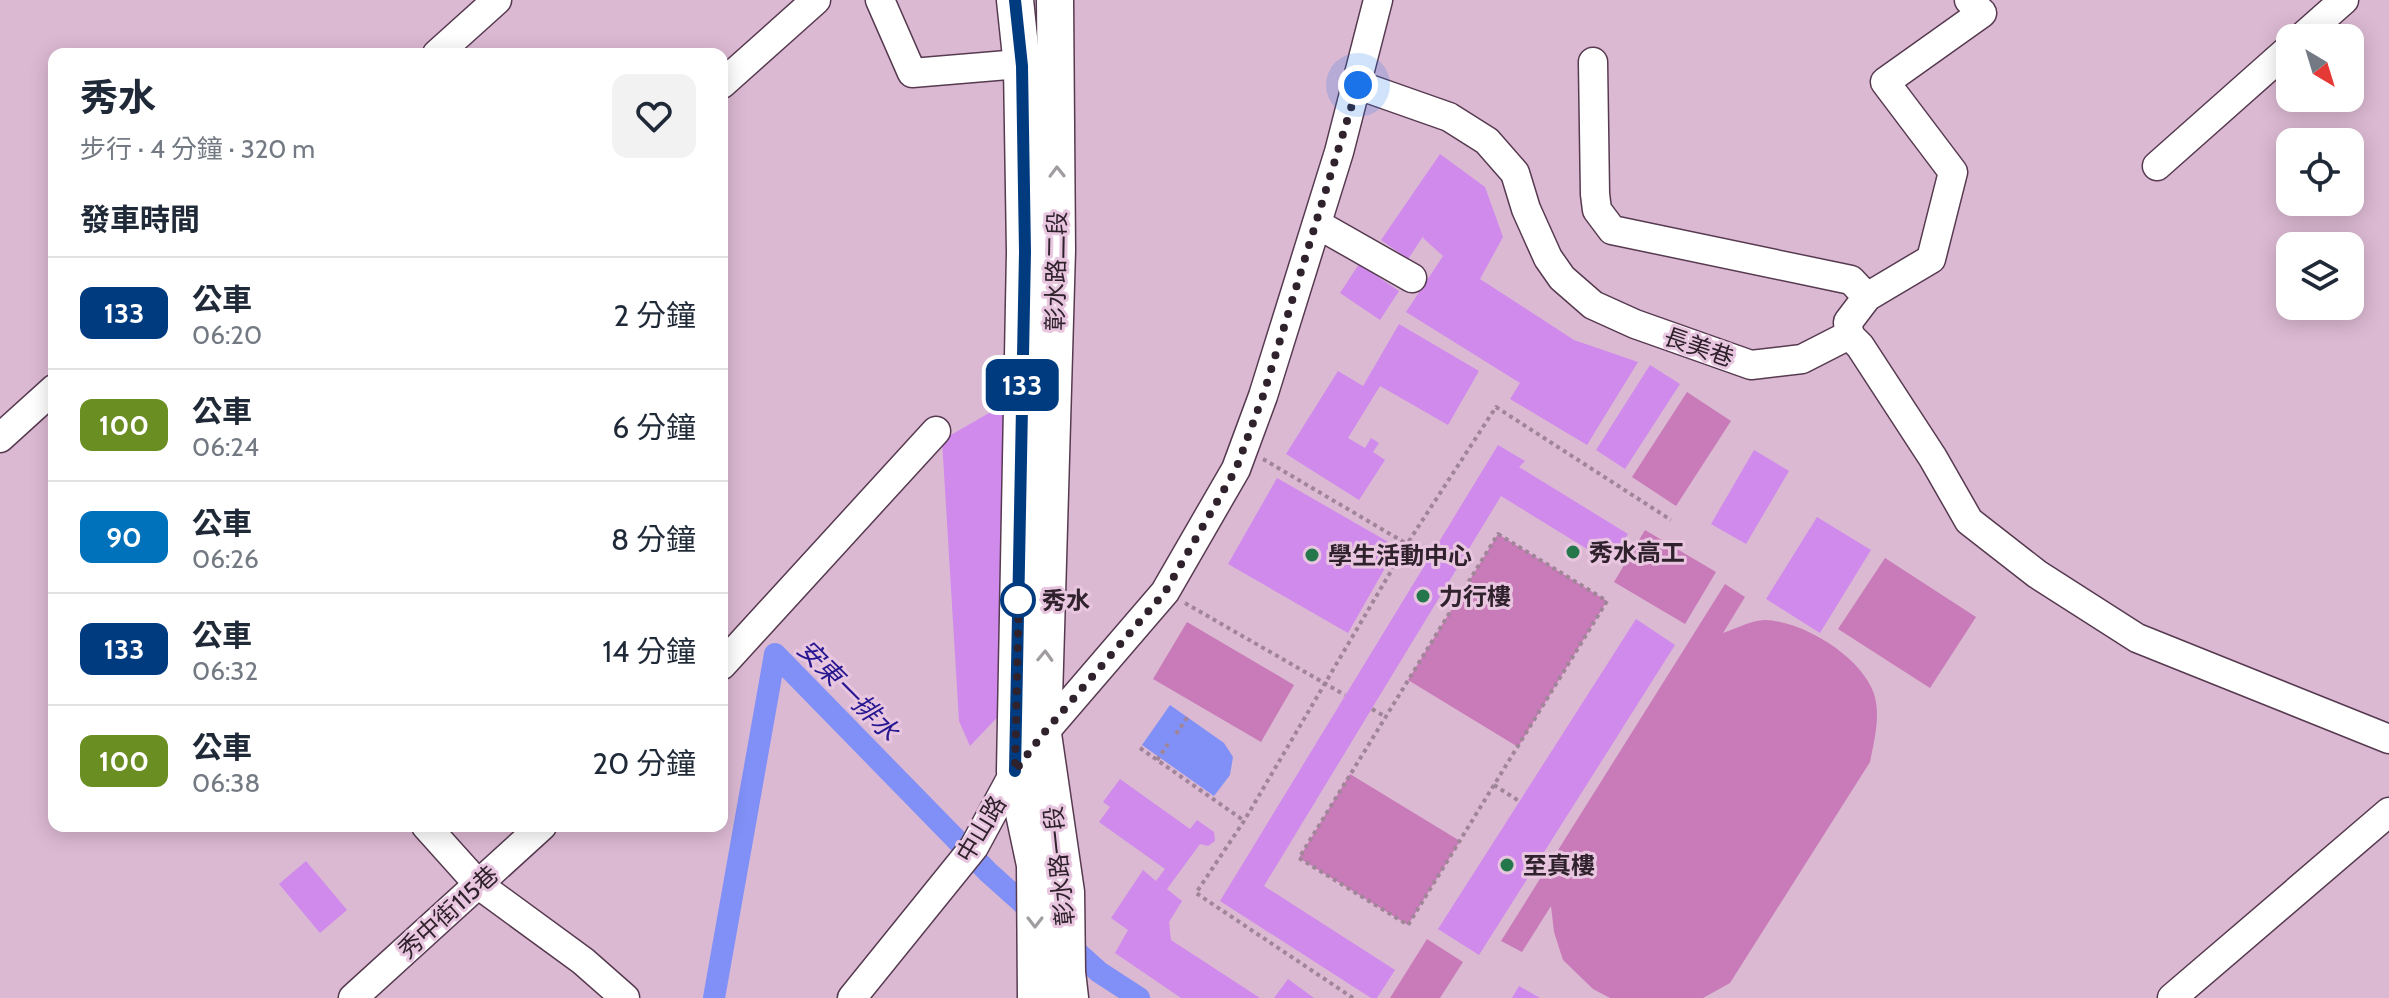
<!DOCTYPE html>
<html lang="zh-TW">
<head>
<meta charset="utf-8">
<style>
  body { margin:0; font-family:Cabin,"Noto Sans TC",sans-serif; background:#f2f2f3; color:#1f2937; height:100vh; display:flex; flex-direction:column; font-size:30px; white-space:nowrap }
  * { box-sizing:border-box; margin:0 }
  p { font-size:26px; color:#747a83 }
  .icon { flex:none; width:44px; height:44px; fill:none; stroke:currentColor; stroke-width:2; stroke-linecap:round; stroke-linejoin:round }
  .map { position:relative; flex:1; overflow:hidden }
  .sheet { position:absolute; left:48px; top:48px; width:680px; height:784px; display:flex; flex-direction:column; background:#fff; border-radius:16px; box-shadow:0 4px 20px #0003 }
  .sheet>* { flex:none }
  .badge { padding:0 16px; border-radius:12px; font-size:28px; line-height:52px }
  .needle { width:52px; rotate:142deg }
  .tools { position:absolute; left:2276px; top:24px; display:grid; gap:16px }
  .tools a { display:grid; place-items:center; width:88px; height:88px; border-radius:16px; background:#fff; box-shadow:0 4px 20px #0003; font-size:40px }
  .you { position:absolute; width:40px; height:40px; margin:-20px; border:6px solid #fff; border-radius:50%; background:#1a73e8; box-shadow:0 0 0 12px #1a73e833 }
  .map>.badge { position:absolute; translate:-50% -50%; box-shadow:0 0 0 4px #fff }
  h2 { padding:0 32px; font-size:30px; line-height:72px }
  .round { display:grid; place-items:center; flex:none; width:84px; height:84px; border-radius:16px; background:#f2f2f3 }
  .head { display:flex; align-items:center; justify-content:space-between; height:136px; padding:0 32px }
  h1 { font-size:38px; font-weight:700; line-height:60px }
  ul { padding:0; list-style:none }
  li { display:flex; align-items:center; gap:24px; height:112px; padding:0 32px; border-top:2px solid #e0e1e3 }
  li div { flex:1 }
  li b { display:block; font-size:30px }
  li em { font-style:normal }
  li .badge { min-width:88px; font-weight:700; text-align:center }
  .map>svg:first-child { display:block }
  .green { fill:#c87bb8 }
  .water { fill:#8090f7 }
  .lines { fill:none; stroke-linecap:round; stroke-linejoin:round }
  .canal { stroke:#8090f7; stroke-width:22 }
  .building { fill:#cf8aec }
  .minor-casing { stroke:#563a50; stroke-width:31 }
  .major-casing { stroke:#563a50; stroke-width:39 }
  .path { stroke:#a08599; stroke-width:4; stroke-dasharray:4 4; stroke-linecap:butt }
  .minor { stroke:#fff; stroke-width:28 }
  .major { stroke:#fff; stroke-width:36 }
  .oneway { stroke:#a19ca0 }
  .line-casing { stroke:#fff; stroke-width:18 }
  .line { stroke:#003b80; stroke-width:12 }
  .walk { stroke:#2f222c; stroke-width:8; stroke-dasharray:0 14.4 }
  .poi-dot { fill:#23774a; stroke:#e9c6e0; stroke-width:3 }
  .stop-dot { fill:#fff; stroke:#003b80; stroke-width:4 }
  .labels { text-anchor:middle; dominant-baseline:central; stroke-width:6; stroke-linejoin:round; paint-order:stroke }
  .street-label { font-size:24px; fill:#2f222c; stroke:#e9c6e0 }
  .poi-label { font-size:24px; font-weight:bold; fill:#2f222c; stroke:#e9c6e0; text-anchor:start }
  .stop-label { font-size:24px; font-weight:bold; fill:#2f222c; stroke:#e9c6e0; text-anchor:start }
  .water-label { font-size:26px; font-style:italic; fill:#261791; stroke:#e9c6e0 }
</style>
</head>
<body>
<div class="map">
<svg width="2389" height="998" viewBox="0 0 2389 998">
  <rect width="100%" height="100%" fill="#dcb9d3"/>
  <g class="green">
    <path d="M1687,392L1731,421L1676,506L1632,477Z"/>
    <path d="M1645,530L1716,572L1685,624L1614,582Z"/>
    <path d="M1498,534L1607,601L1518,747L1408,680Z"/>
    <path d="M1885,558L1976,617L1930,688L1838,629Z"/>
    <path d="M1725,584L1745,597L1723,633C1735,629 1752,620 1765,620C1803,621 1862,657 1874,694C1881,716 1874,741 1870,762L1730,983L1703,998H1610L1593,989L1563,960L1554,932L1551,906L1522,952L1501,941Z"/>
    <path d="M1187,622L1294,685L1261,742L1153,679Z"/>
    <path d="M1350,774L1460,841L1408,925L1299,858Z"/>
    <path d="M1427,939L1463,962L1440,998H1390Z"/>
  </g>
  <path class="water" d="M1170,705L1224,743L1233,757L1230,775L1214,796L1142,745Z"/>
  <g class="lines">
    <path class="canal" d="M714,998L775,654L988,872L1099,972L1139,998"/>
  </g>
  <g class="building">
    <path d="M1440,154L1485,187L1503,237L1480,279L1574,340L1638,362L1587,445L1510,399L1520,383L1406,312L1443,256L1423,238L1424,235L1408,259L1381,240Z"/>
    <path d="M1359,264L1399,291L1380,320L1340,293Z"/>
    <path d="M1399,324L1479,371L1448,425L1380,386L1348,438L1365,448L1371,438L1379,443L1373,452L1385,460L1359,500L1286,454L1338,371L1363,386Z"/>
    <path d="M1650,365L1680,384L1625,469L1596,450Z"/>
    <path d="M1010,401L1009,705L970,746L959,721L942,440Z"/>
    <path d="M1498,445L1525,461L1519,467L1628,534L1610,563L1501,496L1264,886L1395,970L1377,998H1371L1220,901Z"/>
    <path d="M1754,450L1789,471L1746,544L1711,524Z"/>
    <path d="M1277,478L1397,547L1348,633L1228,564Z"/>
    <path d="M1817,517L1871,550L1820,633L1766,599Z"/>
    <path d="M1636,619L1675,645L1479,955L1438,929Z"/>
    <path d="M1120,779L1190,829L1197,820L1214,832L1215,841L1208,846L1200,844L1167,889L1182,901L1169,922L1171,940L1260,998H1181L1115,953L1128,930L1111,918L1143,870L1156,881L1165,869L1099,822L1110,807L1103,802Z"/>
    <path d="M306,861L347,910L320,933L279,884Z"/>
    <path d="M1288,979L1314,998H1274Z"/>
    <path d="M1519,986L1540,998H1512Z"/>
  </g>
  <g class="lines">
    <g class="minor-casing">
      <g id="minor">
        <path d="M880,0L912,73L1043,62"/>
        <path d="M2301,38L2344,0"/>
        <path d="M437,54L497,0"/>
        <path d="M1593,62L1595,194L1597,210L1612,230L1851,280L1867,297"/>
        <path d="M722,84L816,0"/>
        <path d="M1358,85L1449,117L1487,141L1515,173L1526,209L1548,258L1562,278L1593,305L1635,324L1751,365L1802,359L1849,335L1848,322L1867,297L1931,259L1953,172L1885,82L1982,13L1969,0"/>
        <path d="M2157,166L2290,48"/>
        <path d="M1317,224L1412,278"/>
        <path d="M1849,335L1860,346L1933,458L1969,521L2037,574L2137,638L2389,739"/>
        <path d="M0,438L54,389"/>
        <path d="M722,665L936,431"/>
        <path d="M426,826L479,885L583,961L625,998"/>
        <path d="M353,998L542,826"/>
        <path d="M852,998L974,847L1015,771L1043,734L1165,592L1236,469L1263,396L1339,152L1378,0"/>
        <path d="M2172,998L2389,812"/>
      </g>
    </g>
    <g class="major-casing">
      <g id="major">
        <path d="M1015,0L1022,66L1025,252L1015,771L1035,865L1036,998"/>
        <path d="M1055,0L1057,250L1043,734L1066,892L1067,972L1070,998"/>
      </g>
    </g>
    <g class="path">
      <path d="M1263,459L1407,544"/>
      <path d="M1498,534L1607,601L1408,925L1299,858Z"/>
      <path d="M1185,603L1345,695"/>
      <path d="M1372,709L1386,717"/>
      <path d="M1176,734L1189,715"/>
      <path d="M1140,748L1243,820"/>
      <path d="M1157,760L1168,744"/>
      <path d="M1494,785L1519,801"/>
      <path d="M1353,998L1196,893L1244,821L1407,544L1496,407L1671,520"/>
    </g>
    <use href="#minor" class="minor"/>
    <use href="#major" class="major"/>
  </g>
  <defs><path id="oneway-chevron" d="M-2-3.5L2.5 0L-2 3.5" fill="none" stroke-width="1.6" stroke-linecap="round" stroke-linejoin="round" transform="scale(2)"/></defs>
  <g class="oneway">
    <use href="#oneway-chevron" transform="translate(1057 172) rotate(-91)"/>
    <use href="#oneway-chevron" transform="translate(1045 656) rotate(-88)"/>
    <use href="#oneway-chevron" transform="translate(1035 922) rotate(90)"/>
  </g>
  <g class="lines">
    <g class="line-casing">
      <path id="line" d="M1015,771L1025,252L1022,66L1015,0"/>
    </g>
    <use href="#line" class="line"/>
    <path class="walk" d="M1018,600L1019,588L1015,771L1043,734L1165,592L1236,469L1263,396L1358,85"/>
  </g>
  <g class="poi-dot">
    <circle cx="1573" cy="552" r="8"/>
    <circle cx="1312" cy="555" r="8"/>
    <circle cx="1423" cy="596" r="8"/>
    <circle cx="1507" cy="865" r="8"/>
  </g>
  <circle class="stop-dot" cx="1018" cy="600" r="16"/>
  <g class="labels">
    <g class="street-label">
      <text transform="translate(1056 271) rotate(-89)">彰水路二段</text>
      <text transform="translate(1699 347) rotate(19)">長美巷</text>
      <text transform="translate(981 829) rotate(-59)">中山路</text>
      <text transform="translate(1059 866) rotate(-96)">彰水路一段</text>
      <text transform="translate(448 912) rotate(-42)">秀中街115巷</text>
    </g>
    <g class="poi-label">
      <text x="1589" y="552">秀水高工</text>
      <text x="1328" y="555">學生活動中心</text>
      <text x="1439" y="596">力行樓</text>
      <text x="1523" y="865">至真樓</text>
    </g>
    <g class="stop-label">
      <text x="1042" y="600">秀水</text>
    </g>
    <g class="water-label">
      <text transform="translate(848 690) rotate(45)">安東一排水</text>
    </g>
  </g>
</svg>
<div class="tools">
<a><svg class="needle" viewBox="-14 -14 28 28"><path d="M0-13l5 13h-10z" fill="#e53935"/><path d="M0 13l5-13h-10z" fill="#747a83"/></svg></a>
<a><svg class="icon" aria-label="locate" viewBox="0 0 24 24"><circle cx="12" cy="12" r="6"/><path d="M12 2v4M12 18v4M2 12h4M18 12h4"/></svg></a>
<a><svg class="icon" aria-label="layers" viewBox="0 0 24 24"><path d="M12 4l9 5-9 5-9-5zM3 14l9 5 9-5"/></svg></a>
</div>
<div class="you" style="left:1358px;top:85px"></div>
<b class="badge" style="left:1022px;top:385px;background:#003b80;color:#fff">133</b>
<section class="sheet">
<div class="head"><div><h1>秀水</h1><p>步行 · 4 分鐘 · 320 m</p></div><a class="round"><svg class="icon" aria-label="heart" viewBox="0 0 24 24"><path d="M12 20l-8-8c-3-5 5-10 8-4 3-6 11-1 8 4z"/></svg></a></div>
<h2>發車時間</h2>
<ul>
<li><span class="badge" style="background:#003b80;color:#fff">133</span><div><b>公車</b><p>06:20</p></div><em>2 分鐘</em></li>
<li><span class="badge" style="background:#6b8e23;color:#fff">100</span><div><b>公車</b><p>06:24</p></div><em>6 分鐘</em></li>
<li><span class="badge" style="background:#0072bc;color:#fff">90</span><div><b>公車</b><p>06:26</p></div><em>8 分鐘</em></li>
<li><span class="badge" style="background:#003b80;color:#fff">133</span><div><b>公車</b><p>06:32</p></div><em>14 分鐘</em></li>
<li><span class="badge" style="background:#6b8e23;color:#fff">100</span><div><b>公車</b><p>06:38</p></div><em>20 分鐘</em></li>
</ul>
</section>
</div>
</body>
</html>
